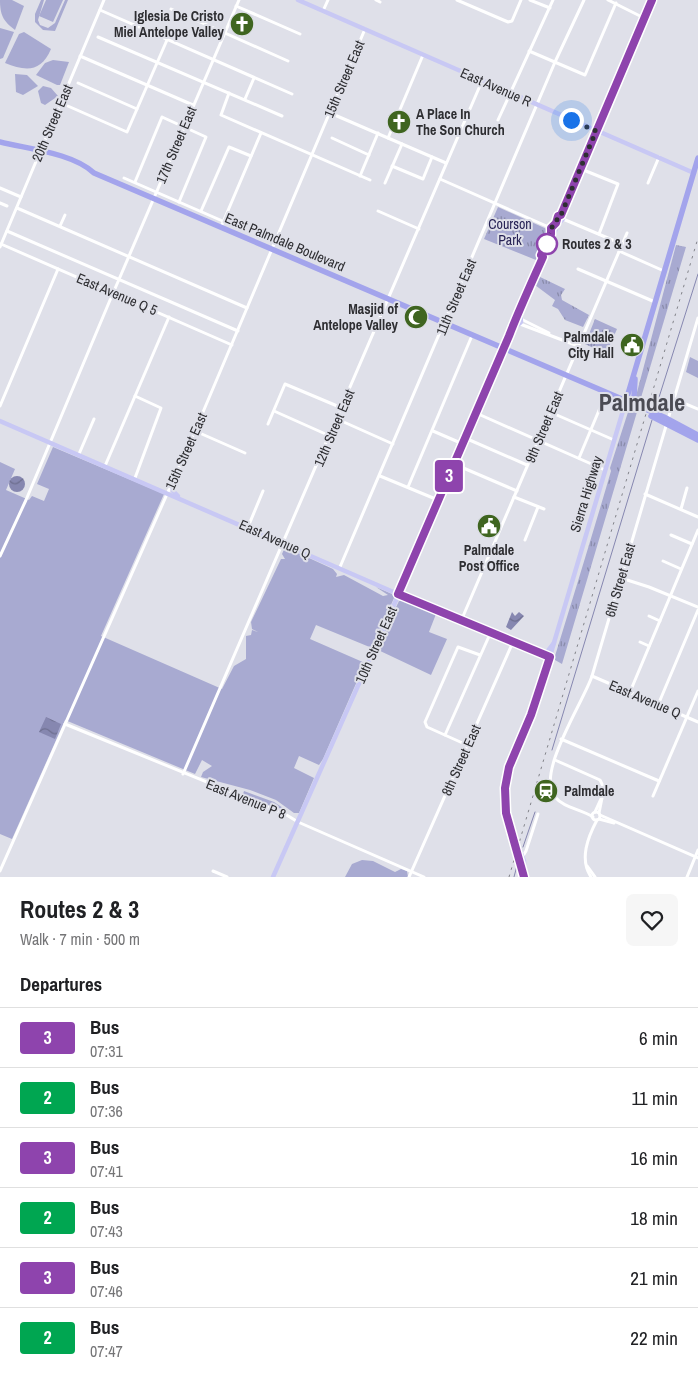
<!DOCTYPE html>
<html lang="en">
<head>
<meta charset="utf-8">
<style>
  body { margin:0; font-family:"Archivo Narrow",sans-serif; background:#f6f6f6; color:#202124; height:100vh; display:flex; flex-direction:column; font-size:19px; white-space:nowrap }
  * { box-sizing:border-box; margin:0 }
  p { font-size:16px; color:#757577 }
  .icon { flex:none; width:28px; height:28px; fill:none; stroke:currentColor; stroke-width:2; stroke-linecap:round; stroke-linejoin:round }
  .map { position:relative; height:877px; overflow:hidden }
  .sheet { display:flex; flex-direction:column; background:#fff; flex:1 }
  .sheet>* { flex:none }
  .badge { padding:0 10px; border-radius:4px; font-size:18px; line-height:32px }
  .you { position:absolute; width:25px; height:25px; margin:-12px; border:4px solid #fff; border-radius:50%; background:#1a73e8; box-shadow:0 0 0 8px #1a73e833 }
  .map>.badge { position:absolute; translate:-50% -50%; box-shadow:0 0 0 2px #fff }
  h2 { padding:0 20px; font-size:19px; line-height:45px }
  .round { display:grid; place-items:center; flex:none; width:52px; height:52px; border-radius:8px; background:#f6f6f6 }
  .headline { display:flex; align-items:center; justify-content:space-between; height:85px; padding:0 20px }
  h1 { font-size:24px; font-weight:700; line-height:38px }
  ul { padding:0; list-style:none }
  li { display:flex; align-items:center; gap:15px; height:60px; padding:0 20px; border-top:1px solid #e0e0e0 }
  li div { flex:1 }
  li b { display:block; font-size:19px }
  li em { font-style:normal }
  li .badge { min-width:55px; font-weight:700; text-align:center }
  .map>svg:first-child { display:block }
  .grass { fill:#a8aad1 }
  .park { fill:url(#park-tufts) }
  .water { fill:url(#water-waves) }
  .lines { fill:none; stroke-linecap:round; stroke-linejoin:round }
  .stream { stroke:#8687b0; stroke-width:1 }
  .minor { stroke:#fff; stroke-width:3 }
  .major { stroke:#c8c8f4; stroke-width:4.5 }
  .highway { stroke:#a3a4ec; stroke-width:5.5 }
  .rail { stroke:#828389; stroke-width:1; stroke-dasharray:2.5 5; stroke-linecap:butt }
  .line-casing { stroke:#fff; stroke-width:11 }
  .line { stroke:#8e44ad; stroke-width:8 }
  .walk { stroke:#2e2e32; stroke-width:5; stroke-dasharray:0 9 }
  .stop-dot { fill:#fff; stroke:#8e44ad; stroke-width:2.5 }
  .labels { text-anchor:middle; dominant-baseline:central; stroke-width:4; stroke-linejoin:round; paint-order:stroke }
  .poi-label { font-size:14px; font-weight:bold; fill:#2e2e32; stroke:#dfe0e9; text-anchor:end }
  .street-label { font-size:14px; fill:#2e2e32; stroke:#dfe0e9 }
  .park-label { font-size:14px; fill:#262154; stroke:#dfe0e9 }
  .stop-label { font-size:14px; font-weight:bold; fill:#2e2e32; stroke:#dfe0e9; text-anchor:start }
  .town-label { font-size:24px; font-weight:bold; fill:#4b4b53; stroke:#dfe0e9 }
</style>
</head>
<body>
<div class="map">
<svg width="698" height="877" viewBox="0 0 698 877">
  <defs>
    <pattern id="park-tufts" width="24" height="20" patternUnits="userSpaceOnUse" patternTransform="scale(1.25)"><rect width="24" height="20" fill="#a8aad1"/><path d="M3 7l-1-3M5 7V3M7 7l1-3M15 17l-1-3M17 17v-4M19 17l1-3" fill="none" stroke="#898baa"/></pattern>
    <pattern id="water-waves" width="16" height="10" patternUnits="userSpaceOnUse" patternTransform="scale(1.25)"><rect width="16" height="10" fill="#8687b0"/><path d="M0 5q4-4 8 0t8 0" fill="none" stroke="#6e6f90"/></pattern>
  </defs>
  <rect width="100%" height="100%" fill="#dfe0e9"/>
  <g class="grass">
    <path d="M0,0H12L24,6L15,30C3,21 0,15 0,0Z"/>
    <path d="M41,0H44L38,20L40,25L48,28L55,23L65,0H68L55,31L43,30L35,22V14Z"/>
    <path d="M46,0H63L53,22L39,16Z"/>
    <path d="M0,28L14,32L3,58L0,59Z"/>
    <path d="M24,32L51,49C41,73 25,71 5,63L19,34Z"/>
    <path d="M53,60L69,62L60,85H57L36,75L45,63Z"/>
    <path d="M15,74L27,75L38,86L23,95L16,92Z"/>
    <path d="M43,86L51,88L58,96L45,105L41,103L38,91Z"/>
    <path d="M690,357L698,361V378L686,372Z"/>
    <path d="M53,447L164,494L101,636L222,689L234,666L246,659V636L251,635L252,630L258,632L252,629L251,622L281,559H285L282,554L285,547L333,569L337,574L336,577L344,575L383,596L388,595L376,587L392,594L394,598L372,648L316,625L310,639L365,663L323,759L319,765L299,756L294,768L314,778L299,813H294L276,800L250,790L201,777L203,772L212,766L202,760L195,774L65,720L12,839L0,834V462L15,469L6,490L29,500L32,496L44,501L49,489L37,484Z"/>
    <path d="M403,600L436,614L429,632L447,639L431,675L376,649L399,601Z"/>
    <path d="M244,791L274,802L286,810L257,802L243,794Z"/>
    <path d="M362,860L373,861L395,872L401,869L407,871L408,877H345L352,864Z"/>
  </g>
  <g class="park">
    <path d="M498,207L549,230L536,260L484,239Z"/>
    <path d="M676,245L686,247L640,401L636,396Z"/>
    <path d="M538,276L565,289L561,295L562,300L589,315L583,327L565,320L558,309L552,306L555,300L535,285Z"/>
    <path d="M595,319L617,329L606,354L585,344Z"/>
    <path d="M629,409L637,412L562,664L555,660V656C574,594 593,533 611,471L610,468Z"/>
  </g>
  <g class="water">
    <circle cx="17" cy="484" r="8"/>
    <path d="M512,612L515,616L519,612L524,616L511,630L506,627Z"/>
    <path d="M46,717L61,724L55,739L39,732Z"/>
  </g>
  <g class="lines">
    <g class="stream">
      <path d="M655,410L698,274"/>
      <path d="M552,750L652,420"/>
      <path d="M523,847L535,812"/>
      <path d="M514,877L518,862"/>
    </g>
    <g class="minor">
      <path d="M376,0L380,2"/>
      <path d="M457,0L508,22L512,21L521,0"/>
      <path d="M530,0L550,8"/>
      <path d="M608,0L644,18"/>
      <path d="M236,6L300,34"/>
      <path d="M171,9L288,61"/>
      <path d="M100,10L292,94"/>
      <path d="M323,11L328,0"/>
      <path d="M98,37L282,116"/>
      <path d="M529,51L585,75L616,3"/>
      <path d="M80,56L193,105"/>
      <path d="M78,83L137,109"/>
      <path d="M229,93L221,115L370,180"/>
      <path d="M245,99L254,78"/>
      <path d="M61,103L127,132L167,40"/>
      <path d="M330,113L446,163"/>
      <path d="M498,120L553,0"/>
      <path d="M332,138L369,155"/>
      <path d="M388,138L423,55"/>
      <path d="M392,166L423,179L432,157"/>
      <path d="M581,169L618,184L599,234"/>
      <path d="M360,176L378,133"/>
      <path d="M124,178L234,226"/>
      <path d="M440,179L551,228"/>
      <path d="M135,182L162,117L206,137L179,202"/>
      <path d="M385,183L402,144"/>
      <path d="M648,183L659,157"/>
      <path d="M0,188L21,197"/>
      <path d="M0,203L7,206"/>
      <path d="M17,208L247,308"/>
      <path d="M201,211L229,147L251,156"/>
      <path d="M378,211L419,229"/>
      <path d="M563,219L622,244"/>
      <path d="M60,226L65,215"/>
      <path d="M221,227L261,133"/>
      <path d="M7,231L238,331"/>
      <path d="M1,244L232,345"/>
      <path d="M0,247L104,0"/>
      <path d="M619,251L664,271"/>
      <path d="M578,269L655,302"/>
      <path d="M114,291L239,0"/>
      <path d="M521,319L549,333"/>
      <path d="M520,324L578,346"/>
      <path d="M674,399L698,409"/>
      <path d="M0,406L58,269"/>
      <path d="M274,411L330,436"/>
      <path d="M550,412L614,440"/>
      <path d="M476,413L605,470"/>
      <path d="M337,419L393,444"/>
      <path d="M268,424L285,384L342,408"/>
      <path d="M195,431L245,453"/>
      <path d="M433,431L463,444"/>
      <path d="M465,438L527,465"/>
      <path d="M79,454L94,419"/>
      <path d="M579,458L605,396"/>
      <path d="M454,464L517,491"/>
      <path d="M105,466L169,317"/>
      <path d="M380,476L438,500"/>
      <path d="M135,478L161,408L135,396"/>
      <path d="M408,487L471,338"/>
      <path d="M645,494L698,517"/>
      <path d="M514,497L544,509"/>
      <path d="M681,509L687,488"/>
      <path d="M248,527L263,491"/>
      <path d="M671,535L692,544"/>
      <path d="M525,540L538,507"/>
      <path d="M0,556L26,500L113,293"/>
      <path d="M663,561L681,569"/>
      <path d="M340,567L555,62L584,0"/>
      <path d="M621,578L649,587L698,607"/>
      <path d="M649,616L660,621"/>
      <path d="M461,621L627,233"/>
      <path d="M640,642L649,646"/>
      <path d="M592,676L698,722"/>
      <path d="M630,692L698,530"/>
      <path d="M658,705L698,610"/>
      <path d="M65,724L285,814L298,822L424,877"/>
      <path d="M445,735L490,634"/>
      <path d="M561,739L659,781"/>
      <path d="M467,745L427,727L425,722L458,647L480,655"/>
      <path d="M555,760L600,780L604,788L599,813"/>
      <path d="M183,774L482,81"/>
      <path d="M653,796L698,691"/>
      <circle cx="596" cy="816" r="4"/>
      <path d="M595,812L601,799"/>
      <path d="M600,815L698,858"/>
      <path d="M593,817C581,809 564,808 555,797C535,774 584,701 592,676L698,318"/>
      <path d="M599,819L614,823"/>
      <path d="M523,856L526,851L538,814"/>
      <path d="M587,866L595,877"/>
      <path d="M0,871L195,431L365,29"/>
      <path d="M213,871L227,877"/>
      <path d="M409,877L513,642"/>
      <path d="M591,877C579,859 588,837 597,820"/>
      <path d="M687,877L698,850"/>
    </g>
    <g class="major">
      <path d="M298,0L694,173"/>
      <path d="M561,215L652,0"/>
      <path d="M544,252L558,216L561,215L563,219L558,224L546,253"/>
      <path d="M513,329L521,322L520,311"/>
      <path d="M0,421L490,634L550,657"/>
      <path d="M172,483L173,491L178,496"/>
      <path d="M541,653L547,652L554,643"/>
      <path d="M516,840L524,861V877"/>
      <path d="M524,872L506,813V778L542,683L625,404"/>
      <path d="M273,877L397,598L509,336C519,310 531,284 543,257"/>
    </g>
    <g class="highway">
      <path d="M0,142C28,149 73,153 94,173L664,417L698,435"/>
      <path d="M635,379L634,397L640,404"/>
      <path d="M625,404L698,158"/>
      <path d="M651,416L698,440"/>
    </g>
    <path class="rail" d="M509,877L698,238"/>
  </g>
  <g class="lines">
    <g class="line-casing">
      <path id="line" d="M524,877L506,813L505,788L509,767L531,715L550,657L398,594L509,336C519,310 531,284 543,257L541,255L551,234V228L556,223L558,216L561,215L652,0"/>
    </g>
    <use href="#line" class="line"/>
    <path class="walk" d="M547,244L551,228L556,223L558,216L561,215L596,131L571,120"/>
  </g>
  <defs>
    <g id="church-disc" transform="scale(1.25)"><circle r="9.5" fill="#3f6520" stroke="#dfe0e9"/><path d="M-1.2-6h2.4v3.5h3.3v2.4h-3.3V6h-2.4V-.1h-3.3v-2.4h3.3Z" fill="#fff"/></g>
    <g id="mosque-disc" transform="scale(1.25)"><circle r="9.5" fill="#3f6520" stroke="#dfe0e9"/><path d="M3.5-4.9A6 6 0 1 0 3.5 4.9A5 5 0 1 1 3.5-4.9Z" fill="#fff"/></g>
    <g id="civic-disc" transform="scale(1.25)"><circle r="9.5" fill="#3f6520" stroke="#dfe0e9"/><path d="M-.6-6.5H3V-4.5H.6V-3L4-1V1h2V6H-6V1h2V-1L-.6-3ZM-1.2 2.5V6h2.4V2.5Z" fill="#fff"/></g>
    <g id="station-disc" transform="scale(1.25)"><circle r="9.5" fill="#3f6520" stroke="#dfe0e9"/><path d="M-3-6H3Q5-6 5-4V2Q5 4 3 4L4.5 6H3L1.5 4h-3L-3 6H-4.5L-3 4Q-5 4-5 2V-4Q-5-6-3-6ZM-3.5-4v3h7v-3ZM-3.5 1v1.5H-2V1ZM2 1v1.5H3.5V1Z" fill="#fff"/></g>
  </defs>
  <g fill-rule="evenodd">
    <use href="#church-disc" x="242" y="24"/>
    <use href="#church-disc" x="399" y="122"/>
    <use href="#mosque-disc" x="416" y="317"/>
    <use href="#civic-disc" x="632" y="345"/>
    <use href="#civic-disc" x="489" y="526"/>
    <use href="#station-disc" x="546" y="791"/>
  </g>
  <circle class="stop-dot" cx="547" cy="244" r="10"/>
  <g class="labels">
    <g class="poi-label">
      <text x="224" y="16">Iglesia De Cristo<tspan x="224" dy="16">Miel Antelope Valley</tspan></text>
      <text x="416" y="114" text-anchor="start">A Place In<tspan x="416" dy="16">The Son Church</tspan></text>
      <text x="398" y="309">Masjid of<tspan x="398" dy="16">Antelope Valley</tspan></text>
      <text x="614" y="337">Palmdale<tspan x="614" dy="16">City Hall</tspan></text>
      <text x="489" y="550" text-anchor="middle">Palmdale<tspan x="489" dy="16">Post Office</tspan></text>
      <text x="564" y="791" text-anchor="start">Palmdale</text>
    </g>
    <g class="street-label">
      <text transform="translate(344 79) rotate(-67)">15th Street East</text>
      <text transform="translate(496 87) rotate(24)">East Avenue R</text>
      <text transform="translate(52 123) rotate(-67)">20th Street East</text>
      <text transform="translate(176 145) rotate(-67)">17th Street East</text>
      <text transform="translate(285 242) rotate(23)">East Palmdale Boulevard</text>
      <text transform="translate(117 294) rotate(23)">East Avenue Q 5</text>
      <text transform="translate(456 297) rotate(-67)">11th Street East</text>
      <text transform="translate(544 427) rotate(-67)">9th Street East</text>
      <text transform="translate(334 428) rotate(-67)">12th Street East</text>
      <text transform="translate(186 451) rotate(-66)">15th Street East</text>
      <text transform="translate(586 494) rotate(-73)">Sierra Highway</text>
      <text transform="translate(275 539) rotate(24)">East Avenue Q</text>
      <text transform="translate(620 580) rotate(-74)">6th Street East</text>
      <text transform="translate(376 645) rotate(-66)">10th Street East</text>
      <text transform="translate(645 699) rotate(23)">East Avenue Q</text>
      <text transform="translate(461 760) rotate(-66)">8th Street East</text>
      <text transform="translate(246 799) rotate(22)">East Avenue P 8</text>
    </g>
    <g class="park-label">
      <text x="510" y="224">Courson<tspan x="510" dy="16">Park</tspan></text>
    </g>
    <g class="stop-label">
      <text x="562" y="244">Routes 2 &amp; 3</text>
    </g>
    <g class="town-label">
      <text x="642" y="402">Palmdale</text>
    </g>
  </g>
</svg>
<div class="you" style="left:571px;top:120px"></div>
<b class="badge" style="left:449px;top:476px;background:#8e44ad;color:#fff">3</b>
</div>
<section class="sheet">
<div class="headline"><div><h1>Routes 2 &amp; 3</h1><p>Walk · 7 min · 500 m</p></div><a class="round"><svg class="icon" aria-label="heart" viewBox="0 0 24 24"><path d="M12 20l-8-8c-3-5 5-10 8-4 3-6 11-1 8 4z"/></svg></a></div>
<h2>Departures</h2>
<ul>
<li><span class="badge" style="background:#8e44ad;color:#fff">3</span><div><b>Bus</b><p>07:31</p></div><em>6 min</em></li>
<li><span class="badge" style="background:#00a651;color:#fff">2</span><div><b>Bus</b><p>07:36</p></div><em>11 min</em></li>
<li><span class="badge" style="background:#8e44ad;color:#fff">3</span><div><b>Bus</b><p>07:41</p></div><em>16 min</em></li>
<li><span class="badge" style="background:#00a651;color:#fff">2</span><div><b>Bus</b><p>07:43</p></div><em>18 min</em></li>
<li><span class="badge" style="background:#8e44ad;color:#fff">3</span><div><b>Bus</b><p>07:46</p></div><em>21 min</em></li>
<li><span class="badge" style="background:#00a651;color:#fff">2</span><div><b>Bus</b><p>07:47</p></div><em>22 min</em></li>
</ul>
</section>
</body>
</html>
